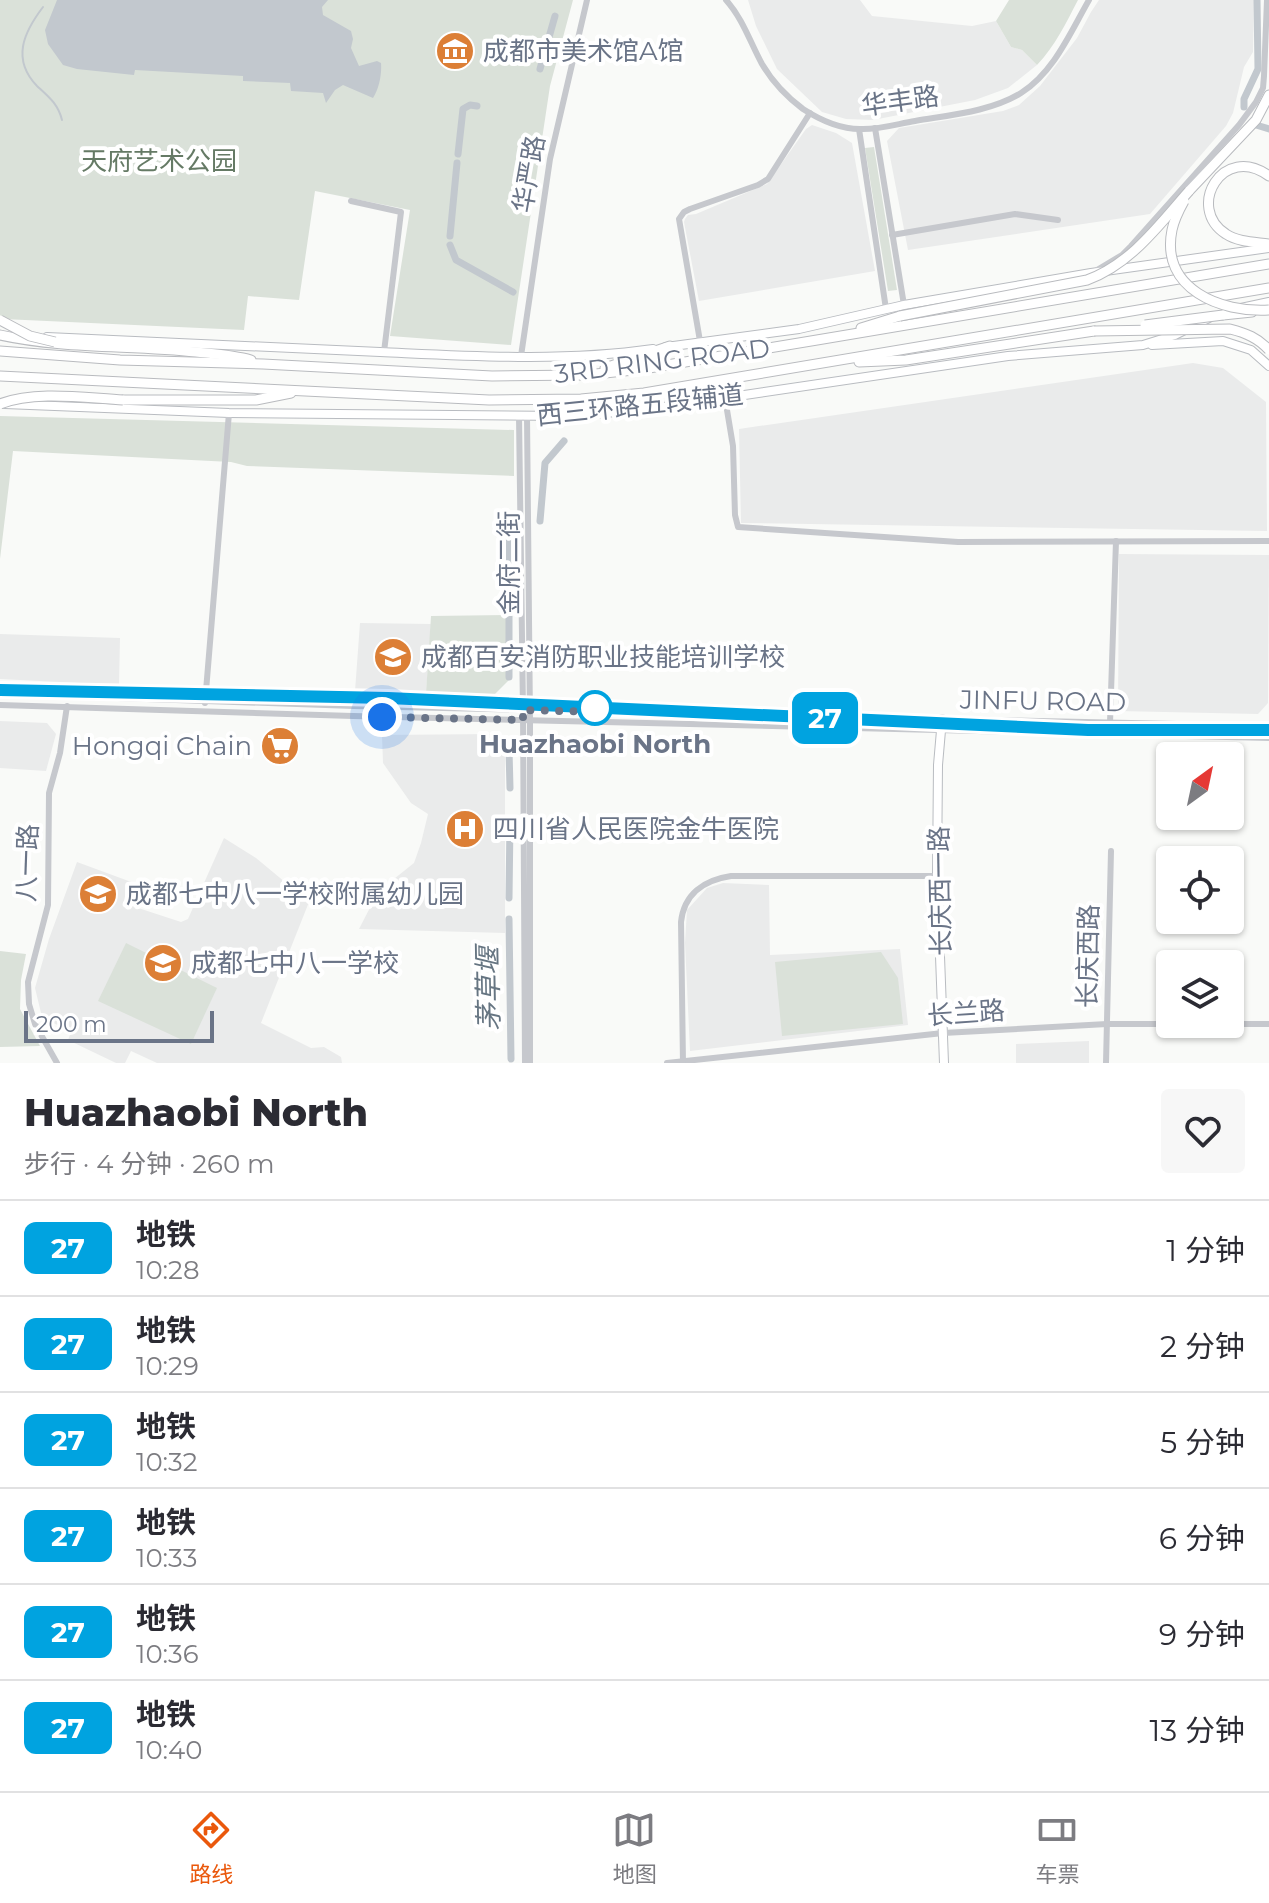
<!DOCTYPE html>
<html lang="zh">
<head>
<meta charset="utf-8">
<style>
  body { margin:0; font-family:Montserrat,"Noto Sans SC",sans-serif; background:#f7f7f7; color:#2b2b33; height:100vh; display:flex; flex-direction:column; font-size:30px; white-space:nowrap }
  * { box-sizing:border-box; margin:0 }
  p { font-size:26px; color:#7c7c81 }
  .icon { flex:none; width:44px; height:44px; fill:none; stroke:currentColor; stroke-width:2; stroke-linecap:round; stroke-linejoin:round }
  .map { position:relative; height:1063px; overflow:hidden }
  .panel { display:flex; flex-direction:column; background:#fff; flex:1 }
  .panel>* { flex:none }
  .badge { padding:0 16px; border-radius:12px; font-size:28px; line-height:52px }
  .needle { width:52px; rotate:33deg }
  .controls { position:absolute; left:1156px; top:742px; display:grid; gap:16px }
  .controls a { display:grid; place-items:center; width:88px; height:88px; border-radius:8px; background:#fff; box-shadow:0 2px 6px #0004; font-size:40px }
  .scale { position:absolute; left:24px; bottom:20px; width:190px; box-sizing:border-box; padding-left:8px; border:4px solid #6a7487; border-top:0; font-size:22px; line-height:28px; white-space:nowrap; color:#6a7487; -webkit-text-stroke:6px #fff; paint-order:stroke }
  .you { position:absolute; width:40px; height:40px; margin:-20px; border:6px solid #fff; border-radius:50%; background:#1a73e8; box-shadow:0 0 0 12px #1a73e833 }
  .map>.badge { position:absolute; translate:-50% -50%; box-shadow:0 0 0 4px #fff }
  .round { display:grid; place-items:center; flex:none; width:84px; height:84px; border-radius:8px; background:#f7f7f7 }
  .head { display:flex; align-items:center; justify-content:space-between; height:136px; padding:0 24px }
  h1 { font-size:38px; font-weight:800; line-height:60px }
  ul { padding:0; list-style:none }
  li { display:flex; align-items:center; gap:24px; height:96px; padding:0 24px; border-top:2px solid #e1e1e2 }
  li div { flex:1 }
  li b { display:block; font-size:30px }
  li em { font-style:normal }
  li .badge { min-width:88px; font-weight:700; text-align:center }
  .dock { display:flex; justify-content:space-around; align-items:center; height:112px; border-top:2px solid #e1e1e2; background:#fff; font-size:22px; color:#7c7c81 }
  .dock a { display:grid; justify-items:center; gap:4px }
  .dock .current { color:#ea580c }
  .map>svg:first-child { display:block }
  .built { fill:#eaebeb }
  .green { fill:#dae1d9 }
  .water { fill:#c2c8ce }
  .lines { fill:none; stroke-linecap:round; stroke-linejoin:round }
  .stream { stroke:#c2c8ce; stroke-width:2 }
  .canal { stroke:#c2c8ce; stroke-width:7 }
  .major-casing { stroke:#b9bcc1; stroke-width:10 }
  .highway-casing { stroke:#b9bbbf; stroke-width:11 }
  .minor { stroke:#c6c8cd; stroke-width:6 }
  .major { stroke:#fff; stroke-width:8 }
  .highway { stroke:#fff; stroke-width:9 }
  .highway-bridge-casing { stroke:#b9bbbf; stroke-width:11; stroke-linecap:butt }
  .highway-bridge { stroke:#fff; stroke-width:9 }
  .line-casing { stroke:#fff; stroke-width:18 }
  .line { stroke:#00a3e0; stroke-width:12 }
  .walk { stroke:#6a7487; stroke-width:8; stroke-dasharray:0 14.4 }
  .stop-dot { fill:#fff; stroke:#00a3e0; stroke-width:4 }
  .labels { text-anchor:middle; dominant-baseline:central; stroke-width:8; stroke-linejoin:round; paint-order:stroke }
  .poi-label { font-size:26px; fill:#6a7487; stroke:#fff; text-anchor:start }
  .street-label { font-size:26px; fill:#6a7487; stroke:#fff }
  .park-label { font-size:26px; fill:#657a65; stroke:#fff }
  .stop-label { font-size:26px; font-weight:bold; fill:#6a7487; stroke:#fff }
  .water-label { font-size:28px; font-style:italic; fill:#667582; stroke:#fff }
</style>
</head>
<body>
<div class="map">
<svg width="1269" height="1063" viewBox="0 0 1269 1063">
  <rect width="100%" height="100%" fill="#f9faf8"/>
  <g class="built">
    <path d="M748,0H860L872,16L972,26L996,21L1011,47L1022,50L1037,65L1008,88L975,100L873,120L846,119L822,112L777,69L756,26Z"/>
    <path d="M1099,0H1254L1253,52L1244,67L1233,113L1226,126L1150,214L908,250L887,141L899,128L1003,111L1019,105L1040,86L1077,38L1091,12Z"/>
    <path d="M812,125L836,133L852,143L875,271L699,301L684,222L685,219L688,215L696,214L767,184L806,129Z"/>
    <path d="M1193,363L1223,368L1266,402L1267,531L741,523L739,429Z"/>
    <path d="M1119,554L1269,555L1268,703L1258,714L1118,711Z"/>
    <path d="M360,623L431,624L426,693L355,691Z"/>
    <path d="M0,634L120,638L119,685L0,679Z"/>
    <path d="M0,721L47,723L56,734L46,771L0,768Z"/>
    <path d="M494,734L505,746V933L359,929L375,898L384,887L414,863L421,843L428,814L411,803L383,763L382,735Z"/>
    <path d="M224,838L256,858L309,902L261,1023L311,1048L324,1047L341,1057L342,1063H157L131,1051L125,1063H116L68,1040L71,1032L42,1017L35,988L49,939L77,862L134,883L126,904L181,922L188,919Z"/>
    <path d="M723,883L769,885L770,955L900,949L908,1025L690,1051L685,943L687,910L707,888Z"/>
    <path d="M1089,1041V1063H1016V1044Z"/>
  </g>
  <g class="green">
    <path d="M0,0H573L550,86L511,345L390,336L410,210L315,191L299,300L248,296L244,330L3,319L0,315Z"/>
    <path d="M1009,0H1078C1066,23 1055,46 1037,65L1022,50L1011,47L996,21Z"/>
    <path d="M874,147L897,290L888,291L865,148Z"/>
    <path d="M0,416L514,430V476L247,466L231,462L13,451L0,559Z"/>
    <path d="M506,615L512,677L494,695L426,693L431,616Z"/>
    <path d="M126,943L217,988L191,1044L98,1001Z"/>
    <path d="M0,951L26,954L21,980L20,1009L40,1046L0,1047Z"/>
    <path d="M881,952L898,978L903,1024L782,1036L775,962Z"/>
  </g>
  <path class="water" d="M57,0H328L322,7L323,15L351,31L353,39L351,48L359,66L377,61L381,63C382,74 379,89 373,98L343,85L335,90L326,103L323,93L291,91L290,83L243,81V76L135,70L134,75L77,69L63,65L48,44L45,30Z"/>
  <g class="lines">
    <path class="stream" d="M43,7C24,32 11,59 37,86C49,97 58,104 62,120"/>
    <g class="canal">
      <path d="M540,69L555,16"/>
      <path d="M1244,107V99L1258,69L1257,0"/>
      <path d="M1256,125L1269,129"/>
      <path d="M458,154L463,109L470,105L477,106"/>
      <path d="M450,236L457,163"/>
      <path d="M450,245L456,260L513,292"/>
      <path d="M540,521L545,463L564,441"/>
      <path d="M509,677V536L510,532L515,529"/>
      <path d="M509,750L510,788"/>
      <path d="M509,898L510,821"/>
      <path d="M509,919L511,1059"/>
    </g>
    <g class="major-casing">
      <g id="major">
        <path d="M1241,308L1269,302"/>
        <path d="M47,337C158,343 269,348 380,352C471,356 563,362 653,349"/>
        <path d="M1152,345L1223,341L1251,350L1269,366"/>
        <path d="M666,347L799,329L904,305L1091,273L1269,248"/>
        <path d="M5,404L229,413L566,416L643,410L1008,356L1143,345L1175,335L1209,318"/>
        <path d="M942,719L938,765L937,876L944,1063"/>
      </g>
    </g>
    <g class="highway-casing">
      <g id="highway">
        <path d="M1269,176C1223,142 1185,208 1226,234C1238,242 1255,242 1269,244"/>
        <path d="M1189,191L1256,120L1269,95"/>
        <path d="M1223,315L1252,312"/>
        <path d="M861,328L900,316"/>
        <path d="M0,335C63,349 132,345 196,352C215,354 233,355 251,360"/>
        <path d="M0,351L120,360L263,364L492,376L586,375L643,369L817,340L1269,264"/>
        <path d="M859,362L906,360L1094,331"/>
        <path d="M605,368L670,346"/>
        <path d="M0,376L489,400L581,399L644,393L1269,288"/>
        <path d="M123,400H256L291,393"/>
        <path d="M566,416L624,399"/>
      </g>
    </g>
    <g class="minor">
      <path d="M726,0C743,19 750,42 762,64C772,81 787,97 803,109C820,120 840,129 860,129C878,130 897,124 915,121C949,115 990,112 1021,93C1054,72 1070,33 1089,0"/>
      <path d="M875,128L904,305"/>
      <path d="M859,129L886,309"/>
      <path d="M351,201L401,212L384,352"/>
      <path d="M892,235L1015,214L1058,220"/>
      <path d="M1097,270L1122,255L1131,246L1239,125L1256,102L1263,88L1264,76L1267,0"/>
      <path d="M700,341L679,219L684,212L690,209L758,185L768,179L810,113"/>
      <path d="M521,356L550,159L587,0"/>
      <path d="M725,398L733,446L735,515L738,527L958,542L1269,541"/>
      <path d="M519,416L523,710L525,1063"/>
      <path d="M527,416L530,720V1063"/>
      <path d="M0,694L354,706L1269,726"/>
      <path d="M205,703L229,413"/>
      <path d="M0,705L353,716L1269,738"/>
      <path d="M1110,723L1116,541"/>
      <path d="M57,1063L35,1024L29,1004L28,982L48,905L49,793L60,753L67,706"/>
      <path d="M667,1063L943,1033L1107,1024H1269"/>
      <path d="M683,1063L681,922C684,894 704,880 731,876H937"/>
      <path d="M1106,1063L1111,851"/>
    </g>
    <use href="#major" class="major"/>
    <use href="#highway" class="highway"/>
    <g class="highway-bridge-casing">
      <g id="highway-bridge">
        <path d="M1184,201C1179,210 1174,220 1172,230C1160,289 1221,313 1269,310"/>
        <path d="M900,316L1087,280C1131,264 1159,225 1189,191"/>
        <path d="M0,320L30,336L55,342"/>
        <path d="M1145,325L1223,315"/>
        <path d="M1094,331L1230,329C1246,333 1258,338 1269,350"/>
        <path d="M0,404C35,390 85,398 123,400"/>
      </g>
    </g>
    <use href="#highway-bridge" class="highway-bridge"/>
  </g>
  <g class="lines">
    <g class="line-casing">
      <path id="line" d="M0,690L388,698L1088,730H1269"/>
    </g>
    <use href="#line" class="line"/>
    <path class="walk" d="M382,717L523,720V710L605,712L595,708"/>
  </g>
  <defs>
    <g id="museum-disc" transform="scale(2)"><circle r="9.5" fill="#dc7f36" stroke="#fff"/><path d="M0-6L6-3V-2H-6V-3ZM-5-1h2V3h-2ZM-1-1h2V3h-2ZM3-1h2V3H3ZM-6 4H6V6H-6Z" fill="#fff"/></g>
    <g id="university-disc" transform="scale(2)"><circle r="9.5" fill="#dc7f36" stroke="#fff"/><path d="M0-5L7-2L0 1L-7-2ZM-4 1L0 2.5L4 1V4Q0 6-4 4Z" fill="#fff"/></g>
    <g id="supermarket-disc" transform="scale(2)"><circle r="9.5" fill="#dc7f36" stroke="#fff"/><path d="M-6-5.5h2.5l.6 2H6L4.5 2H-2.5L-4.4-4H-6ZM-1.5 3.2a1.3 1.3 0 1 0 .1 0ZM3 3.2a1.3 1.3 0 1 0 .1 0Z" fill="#fff"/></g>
    <g id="hospital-disc" transform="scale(2)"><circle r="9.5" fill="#dc7f36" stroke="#fff"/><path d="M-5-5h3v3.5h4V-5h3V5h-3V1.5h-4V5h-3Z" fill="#fff"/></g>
    <g id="school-disc" transform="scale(2)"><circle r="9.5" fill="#dc7f36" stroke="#fff"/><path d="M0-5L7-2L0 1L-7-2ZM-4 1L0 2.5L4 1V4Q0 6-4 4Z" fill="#fff"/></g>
  </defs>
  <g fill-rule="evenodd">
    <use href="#museum-disc" x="455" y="51"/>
    <use href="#university-disc" x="393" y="657"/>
    <use href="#supermarket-disc" x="280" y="746"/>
    <use href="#hospital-disc" x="465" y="829"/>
    <use href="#school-disc" x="98" y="894"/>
    <use href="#school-disc" x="163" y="963"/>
  </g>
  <circle class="stop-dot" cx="595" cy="708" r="16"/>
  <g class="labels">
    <g class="poi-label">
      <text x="483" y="51">成都市美术馆A馆</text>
      <text x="421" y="657">成都百安消防职业技能培训学校</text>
      <text x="252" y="746" text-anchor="end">Hongqi Chain</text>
      <text x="493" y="829">四川省人民医院金牛医院</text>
      <text x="126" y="894">成都七中八一学校附属幼儿园</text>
      <text x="191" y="963">成都七中八一学校</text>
    </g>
    <g class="street-label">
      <text transform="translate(900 101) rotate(-8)">华丰路</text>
      <text transform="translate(529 174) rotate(-80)">华严路</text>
      <text transform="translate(662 361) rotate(-7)">3RD RING ROAD</text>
      <text transform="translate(640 405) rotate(-6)">西三环路五段辅道</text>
      <text transform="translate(509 563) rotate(-90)">金府二街</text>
      <text transform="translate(1043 701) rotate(1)">JINFU ROAD</text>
      <text transform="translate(27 863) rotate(-88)">八一路</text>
      <text transform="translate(940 891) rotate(-91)">长庆西一路</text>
      <text transform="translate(1088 956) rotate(-89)">长庆西路</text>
      <text transform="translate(966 1013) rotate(-4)">长兰路</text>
    </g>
    <g class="park-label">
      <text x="159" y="161">天府艺术公园</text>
    </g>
    <g class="stop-label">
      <text x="595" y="744">Huazhaobi North</text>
    </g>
    <g class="water-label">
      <text transform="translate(488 989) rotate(-91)">茅草堰</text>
    </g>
  </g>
</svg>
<div class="controls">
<a><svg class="needle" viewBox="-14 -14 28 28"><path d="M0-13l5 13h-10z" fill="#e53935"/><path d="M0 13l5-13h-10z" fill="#7c7c81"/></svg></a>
<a><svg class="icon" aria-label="locate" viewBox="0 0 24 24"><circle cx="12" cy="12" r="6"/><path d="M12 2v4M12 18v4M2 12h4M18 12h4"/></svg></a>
<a><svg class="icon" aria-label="layers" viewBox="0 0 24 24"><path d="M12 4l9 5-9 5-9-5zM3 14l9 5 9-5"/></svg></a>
</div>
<div class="scale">200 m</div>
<div class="you" style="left:382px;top:717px"></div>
<b class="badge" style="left:825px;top:718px;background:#00a3e0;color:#fff">27</b>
</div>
<section class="panel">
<div class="head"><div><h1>Huazhaobi North</h1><p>步行 · 4 分钟 · 260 m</p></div><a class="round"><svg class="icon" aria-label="heart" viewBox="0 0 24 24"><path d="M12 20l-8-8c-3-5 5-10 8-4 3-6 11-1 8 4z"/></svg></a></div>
<ul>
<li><span class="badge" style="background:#00a3e0;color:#fff">27</span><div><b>地铁</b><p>10:28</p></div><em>1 分钟</em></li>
<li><span class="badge" style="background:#00a3e0;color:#fff">27</span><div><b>地铁</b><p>10:29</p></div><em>2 分钟</em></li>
<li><span class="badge" style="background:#00a3e0;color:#fff">27</span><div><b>地铁</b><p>10:32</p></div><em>5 分钟</em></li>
<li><span class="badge" style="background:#00a3e0;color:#fff">27</span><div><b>地铁</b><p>10:33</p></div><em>6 分钟</em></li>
<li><span class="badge" style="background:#00a3e0;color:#fff">27</span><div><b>地铁</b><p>10:36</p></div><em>9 分钟</em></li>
<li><span class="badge" style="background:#00a3e0;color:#fff">27</span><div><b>地铁</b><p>10:40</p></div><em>13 分钟</em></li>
</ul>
</section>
<nav class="dock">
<a class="current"><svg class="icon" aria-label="directions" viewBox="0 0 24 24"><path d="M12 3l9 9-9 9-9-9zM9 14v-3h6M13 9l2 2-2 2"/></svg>路线</a>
<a><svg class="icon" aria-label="map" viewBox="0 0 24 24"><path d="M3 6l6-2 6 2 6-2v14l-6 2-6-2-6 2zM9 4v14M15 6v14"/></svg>地图</a>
<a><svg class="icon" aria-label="tickets" viewBox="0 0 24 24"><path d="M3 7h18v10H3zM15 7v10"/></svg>车票</a>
</nav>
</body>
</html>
